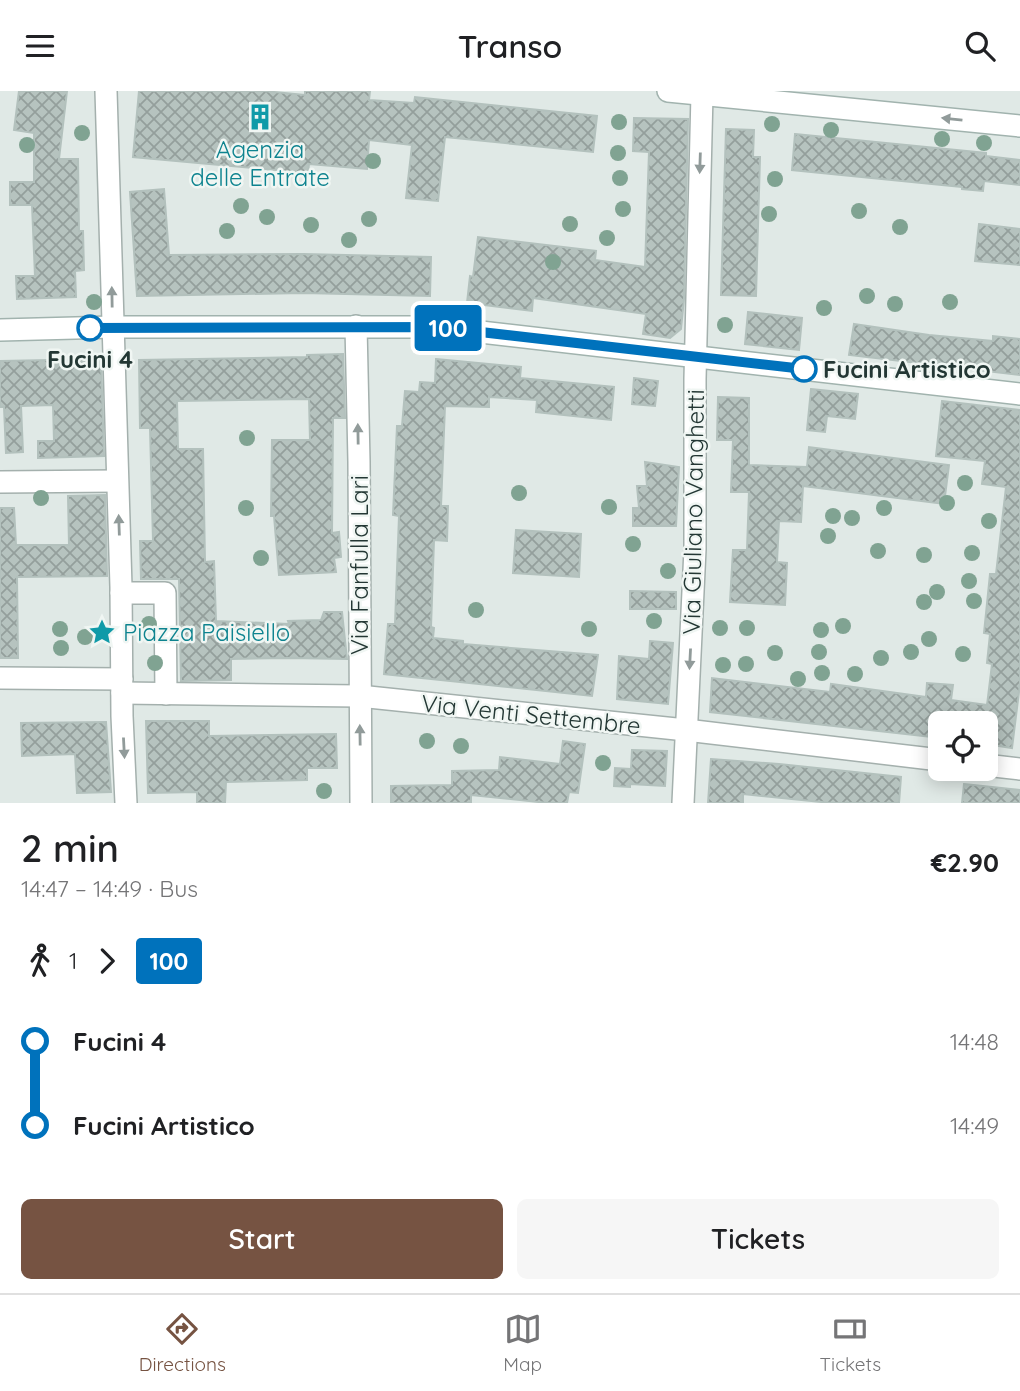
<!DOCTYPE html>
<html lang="en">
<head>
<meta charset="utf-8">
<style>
  body { margin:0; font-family:Quicksand,sans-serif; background:#f6f6f6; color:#202124; height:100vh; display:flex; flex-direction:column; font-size:26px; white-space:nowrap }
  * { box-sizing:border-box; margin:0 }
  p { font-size:23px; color:#757577 }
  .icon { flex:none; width:38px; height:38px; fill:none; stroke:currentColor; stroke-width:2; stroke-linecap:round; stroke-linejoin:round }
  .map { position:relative; height:712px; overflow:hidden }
  .drawer { display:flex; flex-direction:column; background:#fff; flex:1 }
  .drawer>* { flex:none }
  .badge { padding:0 14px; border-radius:5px; font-size:24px; line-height:46px }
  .fabs { position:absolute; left:928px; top:620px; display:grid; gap:14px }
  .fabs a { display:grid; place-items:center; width:70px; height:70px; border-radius:10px; background:#fff; box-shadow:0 4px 18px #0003; font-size:35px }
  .map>.badge { position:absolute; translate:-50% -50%; box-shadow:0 0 0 4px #fff }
  .legs { display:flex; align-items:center; gap:10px; height:77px; padding:0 21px; font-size:23px }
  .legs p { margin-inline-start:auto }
  .head { display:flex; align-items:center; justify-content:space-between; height:119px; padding:0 21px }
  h1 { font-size:38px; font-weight:600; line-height:52px }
  .primary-button { display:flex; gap:14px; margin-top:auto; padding:14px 21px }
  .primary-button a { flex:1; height:80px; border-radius:10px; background:#765342; color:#fff; font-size:28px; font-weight:600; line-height:80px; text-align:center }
  .primary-button a+a { background:#f6f6f6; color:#202124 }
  ul { padding:0 21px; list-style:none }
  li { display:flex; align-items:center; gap:24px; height:84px; font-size:26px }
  li i { display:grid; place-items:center; width:10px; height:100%; margin:0 9px; background:currentColor }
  li i::after { content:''; width:18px; height:18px; margin:-9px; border:5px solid; border-radius:50%; background:#fff }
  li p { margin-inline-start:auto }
  li:first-child i { background:linear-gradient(#0000 50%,currentColor 0) }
  li:last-child i { background:linear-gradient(currentColor 50%,#0000 0) }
  header { display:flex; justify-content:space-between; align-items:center; height:91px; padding:0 21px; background:#fff; font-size:32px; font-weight:600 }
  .tabs { display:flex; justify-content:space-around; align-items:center; height:98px; border-top:2px solid #e0e0e0; background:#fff; font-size:19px; color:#757577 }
  .tabs a { display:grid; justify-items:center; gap:4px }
  .tabs .on { color:#765342 }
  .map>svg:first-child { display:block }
  .building { fill:url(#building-cross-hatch); stroke:#b3c1bd; stroke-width:2 }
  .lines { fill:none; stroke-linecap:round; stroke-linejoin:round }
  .street-casing { stroke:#a4b0ad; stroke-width:24 }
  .secondary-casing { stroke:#a1b3ae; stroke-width:24 }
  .street { stroke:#fff; stroke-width:21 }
  .secondary { stroke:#fff; stroke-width:21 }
  .tree { fill:#80a392 }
  .oneway { fill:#919b9a }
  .line-1-casing { stroke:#fff; stroke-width:16 }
  .line-1 { stroke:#0072bc; stroke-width:10 }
  .stop-1-dot { fill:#fff; stroke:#0072bc; stroke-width:3.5 }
  .labels { text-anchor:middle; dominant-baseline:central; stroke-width:5; stroke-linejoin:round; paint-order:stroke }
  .culture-label { font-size:24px; fill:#0d838f; stroke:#f0f6f3 }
  .stop-label { font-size:24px; font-weight:bold; fill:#233734; stroke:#f0f6f3 }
  .street-label { font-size:24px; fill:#233734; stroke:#f0f6f3 }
</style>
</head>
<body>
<header><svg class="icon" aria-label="menu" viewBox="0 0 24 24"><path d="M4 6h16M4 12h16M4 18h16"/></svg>Transo<svg class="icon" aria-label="search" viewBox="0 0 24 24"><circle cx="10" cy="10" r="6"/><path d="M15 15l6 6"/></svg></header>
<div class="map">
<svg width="1020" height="712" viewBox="0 0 1020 712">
  <defs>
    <pattern id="building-cross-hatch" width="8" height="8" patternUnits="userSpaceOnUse" patternTransform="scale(1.75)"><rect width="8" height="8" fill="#b6c3bf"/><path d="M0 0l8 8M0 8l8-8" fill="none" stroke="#949f9c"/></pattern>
  </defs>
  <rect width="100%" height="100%" fill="#e0e9e6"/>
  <g class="building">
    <path d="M19,0H67L59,68H78L79,140H83L84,179L75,180L76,206L17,208L16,185H35L32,114H10V91H34V42L14,39Z"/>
    <path d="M139,0H264L305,4V0H370L369,9L414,12L415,6L597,25L593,61L445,46L438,110L406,107L412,54L369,49L367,78L309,73L308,82L133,66Z"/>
    <path d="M634,27L688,28L684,208L681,238L670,247L643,243L646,223L533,207L532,220L467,212L470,185L473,186L478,146L596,160L595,169L645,176L649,61L633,60Z"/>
    <path d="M726,38L754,39L753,66H760L756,205L721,204Z"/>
    <path d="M795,43L986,62V65L1020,69V94L984,90L983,100L962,98V96L792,79Z"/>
    <path d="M164,98L169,164L303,163L431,166L430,205L303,202L137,205L130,101Z"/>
    <path d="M979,133L1020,138V174L975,170Z"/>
    <path d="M748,221L802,227L799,259L745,253Z"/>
    <path d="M854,233L929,244L993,250V245L1020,248V284L849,264Z"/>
    <path d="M343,263L345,327H333L332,442L339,441L341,466L334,467L336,481L279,484L274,425H271L272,349H310L309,308L177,310L178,358H203L205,471L214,470L216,530L289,533L288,530L321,529L324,521H342L347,568L289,567L231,568V589L181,590L179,488H141L140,450H153L150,337H140L139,269L307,266V264Z"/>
    <path d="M101,268L104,365L38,367V350H54L53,314L21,315L23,361L6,362L4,316H0V270Z"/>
    <path d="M436,268L521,276L520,287L614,296L611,329L536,321L537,309L489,306V316L445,315L441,415H448L447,450L434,449L431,536L434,537L433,547L463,550V553L598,564L592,605L384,583L388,533H395L399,425L393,424L397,335H402L405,300L419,301L420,291L435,292Z"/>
    <path d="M634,287L658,290L655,315L632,313Z"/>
    <path d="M811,298L858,303L855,328L827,325L825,341L807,339Z"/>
    <path d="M718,306L749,307V374L807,376L809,356L949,374L944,413L803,395L801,431L779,430L777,471L787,472L785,514L730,511L733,459H747L749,401H731L733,349H717Z"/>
    <path d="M942,310L1020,319V593L1012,657L985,653V632H940V647L710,621L712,587L830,601L831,593L926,606L927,592L953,594L951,609L987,614L992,573L987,572L990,543L984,542L990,483H996L1006,396L982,393L985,370L936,365Z"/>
    <path d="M645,371L679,376L676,435H633V417H639L637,395H647Z"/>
    <path d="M105,404L107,485L17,486L18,567H0V417H14L16,454H69L68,405Z"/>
    <path d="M516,439L581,443L579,486L513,482Z"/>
    <path d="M630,500L676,501V518H630Z"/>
    <path d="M650,550L673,552L668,613L617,608L619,565L649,568Z"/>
    <path d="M146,630H209V645L336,643L337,677H307V689L226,691L225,712H197V701L148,702Z"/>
    <path d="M106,631L111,701L77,702L75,663L22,665L21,632Z"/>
    <path d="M563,650L585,653L578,702L569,701L567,712H548L471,704V712H391V695L452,694V680L499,679L500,666L560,673Z"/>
    <path d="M632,659L667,660L665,695L630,693V696L614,695L615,677L631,678Z"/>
    <path d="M711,668L779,673L901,686L899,712H831L743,703V712H708Z"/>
    <path d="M964,693L1020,699V712H962Z"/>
  </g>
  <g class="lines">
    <g class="street-casing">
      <g id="street">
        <path d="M106,0L121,496L122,625L126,712"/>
        <path d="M356,235L359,371L361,712"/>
        <path d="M0,391L117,390"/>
        <path d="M121,502H165L166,603"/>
        <path d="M0,587L122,588"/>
        <path d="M122,602L359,605L686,639L940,669"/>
        <path d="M985,674L1020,678"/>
        <path d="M683,712L695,458V288L702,3"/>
      </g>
    </g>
    <g class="secondary-casing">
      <g id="secondary">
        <path d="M668,0L1020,35"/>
        <path d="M0,239L113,236H437L1020,303"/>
      </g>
    </g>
    <use href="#street" class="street"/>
    <use href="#secondary" class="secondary"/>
  </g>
  <g class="tree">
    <circle cx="619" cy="31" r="8"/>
    <circle cx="772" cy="33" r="8"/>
    <circle cx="831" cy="39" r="8"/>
    <circle cx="82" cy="42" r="8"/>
    <circle cx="942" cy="48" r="8"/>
    <circle cx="984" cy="52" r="8"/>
    <circle cx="27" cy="54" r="8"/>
    <circle cx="618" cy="62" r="8"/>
    <circle cx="373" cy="70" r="8"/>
    <circle cx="620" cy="87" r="8"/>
    <circle cx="775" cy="88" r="8"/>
    <circle cx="241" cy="115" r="8"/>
    <circle cx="623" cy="118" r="8"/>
    <circle cx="859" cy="120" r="8"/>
    <circle cx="769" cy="123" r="8"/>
    <circle cx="267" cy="126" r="8"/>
    <circle cx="369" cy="128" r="8"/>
    <circle cx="570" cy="133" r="8"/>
    <circle cx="311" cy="134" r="8"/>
    <circle cx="900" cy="136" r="8"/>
    <circle cx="227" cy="140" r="8"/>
    <circle cx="607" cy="147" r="8"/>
    <circle cx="349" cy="149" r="8"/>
    <circle cx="553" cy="171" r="8"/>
    <circle cx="867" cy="205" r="8"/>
    <circle cx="94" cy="211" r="8"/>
    <circle cx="950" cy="211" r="8"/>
    <circle cx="895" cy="213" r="8"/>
    <circle cx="824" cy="217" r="8"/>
    <circle cx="725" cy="234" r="8"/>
    <circle cx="247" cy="347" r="8"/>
    <circle cx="965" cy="392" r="8"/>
    <circle cx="519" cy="402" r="8"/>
    <circle cx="41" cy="407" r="8"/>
    <circle cx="947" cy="412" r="8"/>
    <circle cx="609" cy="416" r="8"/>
    <circle cx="246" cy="417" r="8"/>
    <circle cx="884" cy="417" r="8"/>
    <circle cx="833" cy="425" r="8"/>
    <circle cx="852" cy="427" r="8"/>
    <circle cx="989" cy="430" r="8"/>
    <circle cx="828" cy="445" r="8"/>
    <circle cx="633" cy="453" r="8"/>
    <circle cx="878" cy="460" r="8"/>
    <circle cx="972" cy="462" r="8"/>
    <circle cx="924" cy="464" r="8"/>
    <circle cx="261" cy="467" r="8"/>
    <circle cx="668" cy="480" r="8"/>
    <circle cx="969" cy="490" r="8"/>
    <circle cx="937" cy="501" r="8"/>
    <circle cx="974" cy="510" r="8"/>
    <circle cx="924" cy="511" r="8"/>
    <circle cx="476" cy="519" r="8"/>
    <circle cx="654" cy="530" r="8"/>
    <circle cx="149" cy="533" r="8"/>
    <circle cx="843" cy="535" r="8"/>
    <circle cx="720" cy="537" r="8"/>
    <circle cx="747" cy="537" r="8"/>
    <circle cx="60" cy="538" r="8"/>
    <circle cx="589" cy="538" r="8"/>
    <circle cx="821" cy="539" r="8"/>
    <circle cx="85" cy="546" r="8"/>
    <circle cx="929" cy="548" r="8"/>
    <circle cx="61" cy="557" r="8"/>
    <circle cx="819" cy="561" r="8"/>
    <circle cx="911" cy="561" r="8"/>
    <circle cx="775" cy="562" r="8"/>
    <circle cx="963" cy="563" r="8"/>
    <circle cx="881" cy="567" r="8"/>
    <circle cx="155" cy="572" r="8"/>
    <circle cx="746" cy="573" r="8"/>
    <circle cx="723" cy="574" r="8"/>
    <circle cx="822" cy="582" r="8"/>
    <circle cx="855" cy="583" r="8"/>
    <circle cx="798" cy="588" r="8"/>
    <circle cx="427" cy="650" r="8"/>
    <circle cx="461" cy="655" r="8"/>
    <circle cx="603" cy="672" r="8"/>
    <circle cx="324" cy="700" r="8"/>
  </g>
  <defs><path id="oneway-solid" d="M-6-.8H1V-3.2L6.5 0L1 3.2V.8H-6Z" transform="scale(1.75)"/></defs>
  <g class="oneway">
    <use href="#oneway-solid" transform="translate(952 28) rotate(-174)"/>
    <use href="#oneway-solid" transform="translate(700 72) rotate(92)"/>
    <use href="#oneway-solid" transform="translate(112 206) rotate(-91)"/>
    <use href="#oneway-solid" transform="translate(358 343) rotate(-91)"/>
    <use href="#oneway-solid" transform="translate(119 434) rotate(-92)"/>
    <use href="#oneway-solid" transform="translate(690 568) rotate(93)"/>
    <use href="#oneway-solid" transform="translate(360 644) rotate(-91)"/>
    <use href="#oneway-solid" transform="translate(124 657) rotate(87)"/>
  </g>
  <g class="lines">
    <g class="line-1-casing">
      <path id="line-1" d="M90,237L437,236L804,278"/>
    </g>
    <use href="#line-1" class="line-1"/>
  </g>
  <defs>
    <g id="building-bare" transform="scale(2.1)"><path d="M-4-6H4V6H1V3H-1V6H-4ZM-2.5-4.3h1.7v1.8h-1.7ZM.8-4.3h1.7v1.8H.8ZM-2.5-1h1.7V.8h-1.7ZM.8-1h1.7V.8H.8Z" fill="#0f9aa8" stroke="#f0f6f3" stroke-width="2.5" paint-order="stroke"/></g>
    <g id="sight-bare" transform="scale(2.1)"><path d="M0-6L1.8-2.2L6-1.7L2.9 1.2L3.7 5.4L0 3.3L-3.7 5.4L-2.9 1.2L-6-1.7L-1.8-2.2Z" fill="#0f9aa8" stroke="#f0f6f3" stroke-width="2.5" paint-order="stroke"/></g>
  </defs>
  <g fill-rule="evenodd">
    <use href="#building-bare" x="260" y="26"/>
    <use href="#sight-bare" x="102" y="541"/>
  </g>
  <g class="stop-1-dot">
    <circle cx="90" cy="237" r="12"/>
    <circle cx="804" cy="278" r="12"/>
  </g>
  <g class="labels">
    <g class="culture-label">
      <text x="260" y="58">Agenzia<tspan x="260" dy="28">delle Entrate</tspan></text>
      <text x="123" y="541" text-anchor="start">Piazza Paisiello</text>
    </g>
    <g class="stop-label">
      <text x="90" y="268">Fucini 4</text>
      <text x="823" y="278" text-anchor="start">Fucini Artistico</text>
    </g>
    <g class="street-label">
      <text transform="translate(693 421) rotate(-89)">Via Giuliano Vanghetti</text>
      <text transform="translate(359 474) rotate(-90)">Via Fanfulla Lari</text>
      <text transform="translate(531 623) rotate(6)">Via Venti Settembre</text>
    </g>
  </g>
</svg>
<div class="fabs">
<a><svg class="icon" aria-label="locate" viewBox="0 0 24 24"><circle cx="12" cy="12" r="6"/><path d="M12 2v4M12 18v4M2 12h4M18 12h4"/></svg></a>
</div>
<b class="badge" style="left:448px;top:237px;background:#0072bc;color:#fff">100</b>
</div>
<section class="drawer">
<div class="head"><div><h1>2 min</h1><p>14:47 – 14:49 · Bus</p></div><b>€2.90</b></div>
<div class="legs"><svg class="icon" aria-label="walk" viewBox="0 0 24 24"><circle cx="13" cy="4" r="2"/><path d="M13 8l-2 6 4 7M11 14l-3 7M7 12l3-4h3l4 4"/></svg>1<svg class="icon" aria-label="forward" viewBox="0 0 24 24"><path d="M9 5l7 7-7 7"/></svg><b class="badge" style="background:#0072bc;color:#fff">100</b></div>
<ul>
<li><i style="color:#0072bc"></i><b>Fucini 4</b><p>14:48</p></li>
<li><i style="color:#0072bc"></i><b>Fucini Artistico</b><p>14:49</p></li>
</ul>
<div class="primary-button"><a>Start</a><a>Tickets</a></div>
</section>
<nav class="tabs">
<a class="on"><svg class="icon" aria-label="directions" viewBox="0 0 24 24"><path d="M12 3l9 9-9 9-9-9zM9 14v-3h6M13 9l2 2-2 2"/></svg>Directions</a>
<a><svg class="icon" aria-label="map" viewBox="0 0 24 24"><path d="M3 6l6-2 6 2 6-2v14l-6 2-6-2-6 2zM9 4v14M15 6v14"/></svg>Map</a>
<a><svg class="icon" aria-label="tickets" viewBox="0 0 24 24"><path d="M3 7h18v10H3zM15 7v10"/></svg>Tickets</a>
</nav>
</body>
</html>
